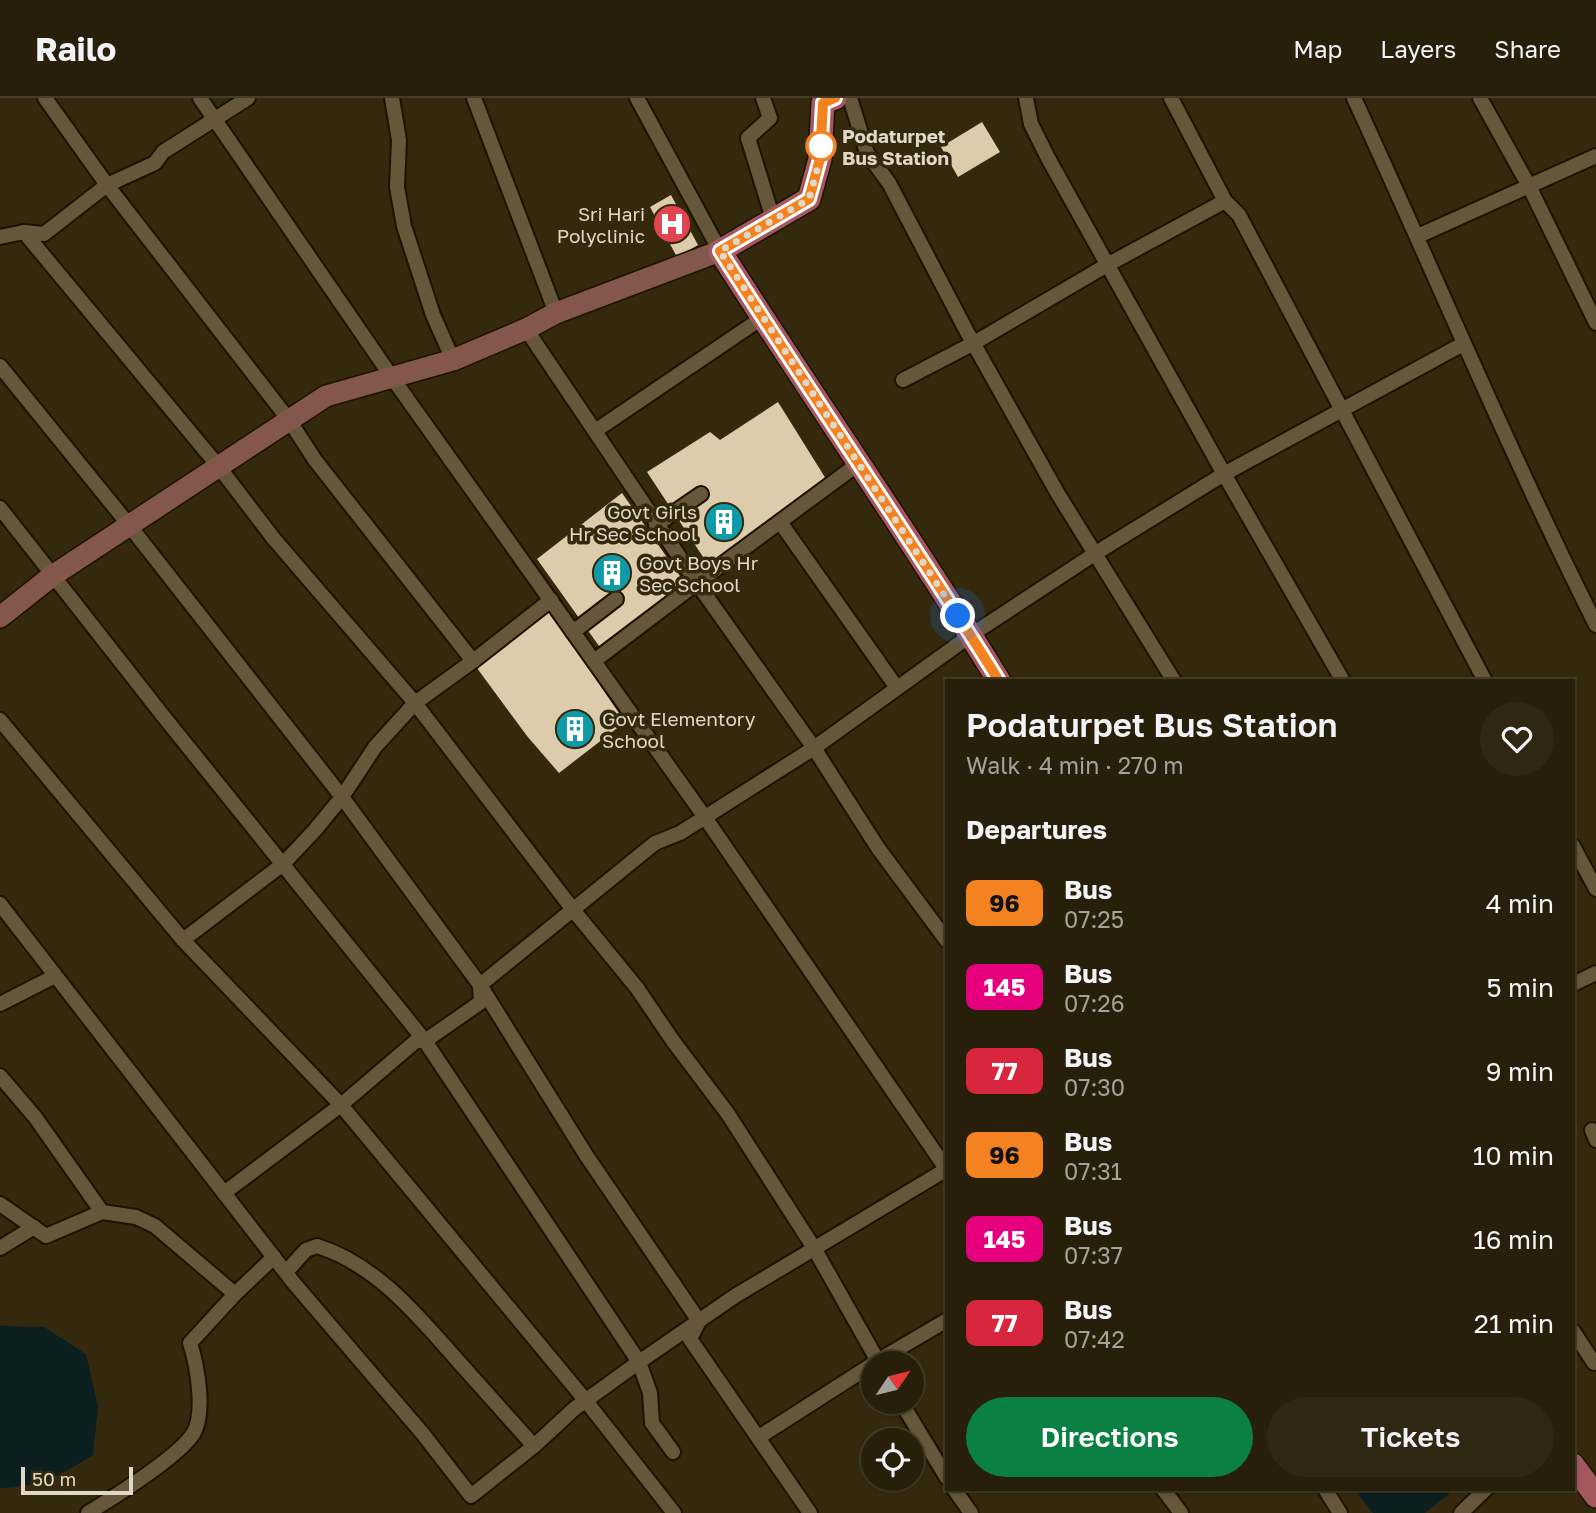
<!DOCTYPE html>
<html lang="en">
<head>
<meta charset="utf-8">
<style>
  body { margin:0; font-family:"Golos Text",sans-serif; background:#302713; color:#f1f3f6; height:100vh; display:flex; flex-direction:column; font-size:26px; white-space:nowrap }
  * { box-sizing:border-box; margin:0 }
  p { font-size:23px; color:#a5a29c }
  .icon { flex:none; width:38px; height:38px; fill:none; stroke:currentColor; stroke-width:2; stroke-linecap:round; stroke-linejoin:round }
  .map { position:relative; flex:1; overflow:hidden }
  .side { position:absolute; left:945px; top:581px; width:630px; height:812px; display:flex; flex-direction:column; background:#281f0a; border-radius:0px; box-shadow:0 2px 5px #0004,0 0 0 2px #443d2b }
  .side>* { flex:none }
  .badge { padding:0 14px; border-radius:10px; font-size:24px; line-height:46px }
  .needle { width:46px; rotate:55deg }
  .buttons { position:absolute; left:861px; top:1253px; display:grid; gap:14px }
  .buttons a { display:grid; place-items:center; width:63px; height:63px; border-radius:50%; background:#281f0a; box-shadow:0 2px 5px #0004,0 0 0 2px #443d2b; font-size:35px }
  .scale { position:absolute; left:21px; bottom:18px; width:112px; box-sizing:border-box; padding-left:7px; border:4px solid #e0d8c8; border-top:0; font-size:19px; line-height:24px; white-space:nowrap; color:#e0d8c8; -webkit-text-stroke:5px #35290d; paint-order:stroke }
  .you { position:absolute; width:35px; height:35px; margin:-18px; border:5px solid #fff; border-radius:50%; background:#1a73e8; box-shadow:0 0 0 10px #1a73e833 }
  .map>.badge { position:absolute; translate:-50% -50%; box-shadow:0 0 0 4px #fff }
  h2 { padding:0 21px; font-size:26px; line-height:63px }
  .round { display:grid; place-items:center; flex:none; width:74px; height:74px; border-radius:37px; background:#302713 }
  .overview { display:flex; align-items:center; justify-content:space-between; height:119px; padding:0 21px }
  h1 { font-size:33px; font-weight:600; line-height:52px }
  .cta { display:flex; gap:14px; margin-top:auto; padding:14px 21px }
  .cta a { flex:1; height:80px; border-radius:42px; background:#0b8043; color:#fff; font-size:28px; font-weight:600; line-height:80px; text-align:center }
  .cta a+a { background:#302713; color:#f1f3f6 }
  ul { padding:0; list-style:none }
  li { display:flex; align-items:center; gap:21px; height:84px; padding:0 21px }
  li div { flex:1 }
  li b { display:block; font-size:26px }
  li em { font-style:normal }
  li .badge { min-width:77px; font-weight:700; text-align:center }
  header { display:flex; align-items:center; gap:42px; box-sizing:border-box; height:98px; padding:0 35px; background:#281f0a; border-bottom:2px solid #443d2b }
  header strong { font-size:33px }
  nav { display:flex; gap:38px; margin-inline-start:auto; font-size:24px }
  .map>svg:first-child { display:block }
  .water { fill:#0b1e20 }
  .building { fill:#dcccac }
  .lines { fill:none; stroke-linecap:round; stroke-linejoin:round }
  .minor-casing { stroke:#1d1100; stroke-width:18 }
  .secondary-casing { stroke:#1d1100; stroke-width:24 }
  .primary-casing { stroke:#1d1100; stroke-width:26 }
  .minor { stroke:#64573a; stroke-width:14 }
  .secondary { stroke:#84574c; stroke-width:21 }
  .primary { stroke:#a3585f; stroke-width:23 }
  .line-casing { stroke:#fff; stroke-width:16 }
  .line { stroke:#f58220; stroke-width:10 }
  .walk { stroke:#e0d8c8; stroke-width:7; stroke-dasharray:0 12.6 }
  .stop-dot { fill:#fff; stroke:#f58220; stroke-width:3.5 }
  .labels { text-anchor:middle; dominant-baseline:central; stroke-width:7; stroke-linejoin:round; paint-order:stroke }
  .stop-label { font-size:19px; font-weight:bold; fill:#e0d8c8; stroke:#35290d; text-anchor:start }
  .poi-label { font-size:19px; fill:#e0d8c8; stroke:#35290d; text-anchor:end }
</style>
</head>
<body>
<header>
<strong>Railo</strong>
<nav><a>Map</a><a>Layers</a><a>Share</a></nav>
</header>
<div class="map">
<svg width="1596" height="1415" viewBox="0 0 1596 1415">
  <rect width="100%" height="100%" fill="#35290d"/>
  <g class="water">
    <path d="M0,1228L44,1229L86,1256L98,1309L93,1357C64,1376 35,1390 0,1390Z"/>
    <path d="M1354,1391H1455L1425,1415H1373Z"/>
  </g>
  <g class="building">
    <path d="M982,24L1000,54L958,79L941,49Z"/>
    <path d="M671,97L698,147L677,159L650,109Z"/>
    <path d="M778,304L826,381L709,468L647,374L710,334L720,342Z"/>
    <path d="M622,395L687,488L604,555L537,461Z"/>
    <path d="M547,509L625,624L559,675L527,638L474,566Z"/>
  </g>
  <g class="lines">
    <g class="minor-casing">
      <g id="minor">
        <path d="M45,0L107,87L289,322L315,362L473,563L415,605L375,649L342,699L315,732L283,766L183,842L341,1007L224,1095"/>
        <path d="M200,0L391,278L704,718L947,1072"/>
        <path d="M392,0L399,42L397,89L404,128L433,217L453,262"/>
        <path d="M474,0L556,215"/>
        <path d="M637,0L720,153"/>
        <path d="M763,0L770,20L748,40L773,121"/>
        <path d="M850,0L867,55L889,85L967,234L1058,396L1174,583"/>
        <path d="M1026,0L1031,26L1048,60L1224,376L1343,583"/>
        <path d="M1171,0L1225,103L1239,117L1485,583"/>
        <path d="M1354,0C1435,176 1509,354 1596,527"/>
        <path d="M1480,0L1529,88L1596,58"/>
        <path d="M24,134L219,369L274,441L415,605L574,813L637,890L673,943L728,1016L814,1150L879,1265"/>
        <path d="M1418,138L1529,88L1596,225"/>
        <path d="M0,139L24,134L44,136L107,87L155,65L163,54L248,0"/>
        <path d="M526,231L697,485L594,563"/>
        <path d="M0,268L129,427L342,699L480,887L586,1057L699,1223L690,1241L810,1415"/>
        <path d="M903,282L974,245L1107,167L1225,103"/>
        <path d="M595,333L762,220"/>
        <path d="M858,366L697,485L814,650L878,750L947,843"/>
        <path d="M0,410L164,619L425,943L639,1264L650,1295L652,1325L673,1354"/>
        <path d="M780,424L897,590"/>
        <path d="M656,427L701,396"/>
        <path d="M573,534L616,501"/>
        <path d="M473,563L551,502"/>
        <path d="M0,622L183,842"/>
        <path d="M1573,748L1596,791"/>
        <path d="M0,806L293,1184L423,1336L471,1398L534,1348L574,1311L639,1264L735,1198L947,1071"/>
        <path d="M1573,886L1596,875"/>
        <path d="M0,906L55,878"/>
        <path d="M0,978L35,1019L102,1114"/>
        <path d="M1592,1032L1596,1042"/>
        <path d="M0,1106L46,1138L102,1114L136,1119L155,1128L235,1196L190,1245C197,1267 206,1315 193,1336C177,1360 114,1399 88,1415"/>
        <path d="M0,1150L34,1129"/>
        <path d="M286,1174L306,1152L317,1148C376,1166 418,1218 458,1263C483,1291 508,1319 534,1348"/>
        <path d="M235,1196L274,1159"/>
        <path d="M1573,1233L1594,1265"/>
        <path d="M874,1265L947,1222"/>
        <path d="M901,1304L947,1380"/>
        <path d="M759,1339L873,1266"/>
        <path d="M954,1391L971,1415"/>
        <path d="M1163,1391L1181,1415"/>
        <path d="M1325,1391L1340,1415"/>
        <path d="M674,1415L586,1303L341,1007L416,943H425L481,904L480,887L655,745L680,735L814,650L971,537L1096,455L1224,376L1463,246"/>
        <path d="M1461,1415L1486,1391"/>
      </g>
    </g>
    <g class="secondary-casing">
      <path id="secondary" d="M0,519L52,478L326,298L453,262L526,231L556,215L720,153"/>
    </g>
    <g class="primary-casing">
      <g id="primary">
        <path d="M835,0L823,5L820,61L809,101L720,153C811,297 910,437 999,583"/>
        <path d="M1573,1367L1596,1398"/>
      </g>
    </g>
    <use href="#minor" class="minor"/>
    <use href="#secondary" class="secondary"/>
    <use href="#primary" class="primary"/>
  </g>
  <g class="lines">
    <g class="line-casing">
      <path id="line" d="M835,0L823,5L820,61L809,101L720,153C811,297 909,437 999,583"/>
    </g>
    <use href="#line" class="line"/>
    <path class="walk" d="M821,48L820,61L809,101L720,153L958,518"/>
  </g>
  <defs>
    <g id="hospital-disc" transform="scale(2.0125)"><circle r="9.5" fill="#e0444e" stroke="#35290d"/><path d="M-5-5h3v3.5h4V-5h3V5h-3V1.5h-4V5h-3Z" fill="#fff"/></g>
    <g id="building-disc" transform="scale(2.0125)"><circle r="9.5" fill="#0f9aa8" stroke="#35290d"/><path d="M-4-6H4V6H1V3H-1V6H-4ZM-2.5-4.3h1.7v1.8h-1.7ZM.8-4.3h1.7v1.8H.8ZM-2.5-1h1.7V.8h-1.7ZM.8-1h1.7V.8H.8Z" fill="#fff"/></g>
  </defs>
  <g fill-rule="evenodd">
    <use href="#hospital-disc" x="672" y="126"/>
    <use href="#building-disc" x="724" y="424"/>
    <use href="#building-disc" x="612" y="475"/>
    <use href="#building-disc" x="575" y="631"/>
  </g>
  <circle class="stop-dot" cx="821" cy="48" r="14"/>
  <g class="labels">
    <g class="stop-label">
      <text x="842" y="37">Podaturpet<tspan x="842" dy="22">Bus Station</tspan></text>
    </g>
    <g class="poi-label">
      <text x="645" y="115">Sri Hari<tspan x="645" dy="22">Polyclinic</tspan></text>
      <text x="697" y="413">Govt Girls<tspan x="697" dy="22">Hr Sec School</tspan></text>
      <text x="639" y="464" text-anchor="start">Govt Boys Hr<tspan x="639" dy="22">Sec School</tspan></text>
      <text x="602" y="620" text-anchor="start">Govt Elementory<tspan x="602" dy="22">School</tspan></text>
    </g>
  </g>
</svg>
<div class="buttons">
<a><svg class="needle" viewBox="-14 -14 28 28"><path d="M0-13l5 13h-10z" fill="#e53935"/><path d="M0 13l5-13h-10z" fill="#a5a29c"/></svg></a>
<a><svg class="icon" aria-label="locate" viewBox="0 0 24 24"><circle cx="12" cy="12" r="6"/><path d="M12 2v4M12 18v4M2 12h4M18 12h4"/></svg></a>
</div>
<div class="scale">50 m</div>
<div class="you" style="left:958px;top:518px"></div>
<section class="side">
<div class="overview"><div><h1>Podaturpet Bus Station</h1><p>Walk · 4 min · 270 m</p></div><a class="round"><svg class="icon" aria-label="heart" viewBox="0 0 24 24"><path d="M12 20l-8-8c-3-5 5-10 8-4 3-6 11-1 8 4z"/></svg></a></div>
<h2>Departures</h2>
<ul>
<li><span class="badge" style="background:#f58220;color:#111">96</span><div><b>Bus</b><p>07:25</p></div><em>4 min</em></li>
<li><span class="badge" style="background:#e6007e;color:#fff">145</span><div><b>Bus</b><p>07:26</p></div><em>5 min</em></li>
<li><span class="badge" style="background:#d7263d;color:#fff">77</span><div><b>Bus</b><p>07:30</p></div><em>9 min</em></li>
<li><span class="badge" style="background:#f58220;color:#111">96</span><div><b>Bus</b><p>07:31</p></div><em>10 min</em></li>
<li><span class="badge" style="background:#e6007e;color:#fff">145</span><div><b>Bus</b><p>07:37</p></div><em>16 min</em></li>
<li><span class="badge" style="background:#d7263d;color:#fff">77</span><div><b>Bus</b><p>07:42</p></div><em>21 min</em></li>
</ul>
<div class="cta"><a>Directions</a><a>Tickets</a></div>
</section>
</div>
</body>
</html>
